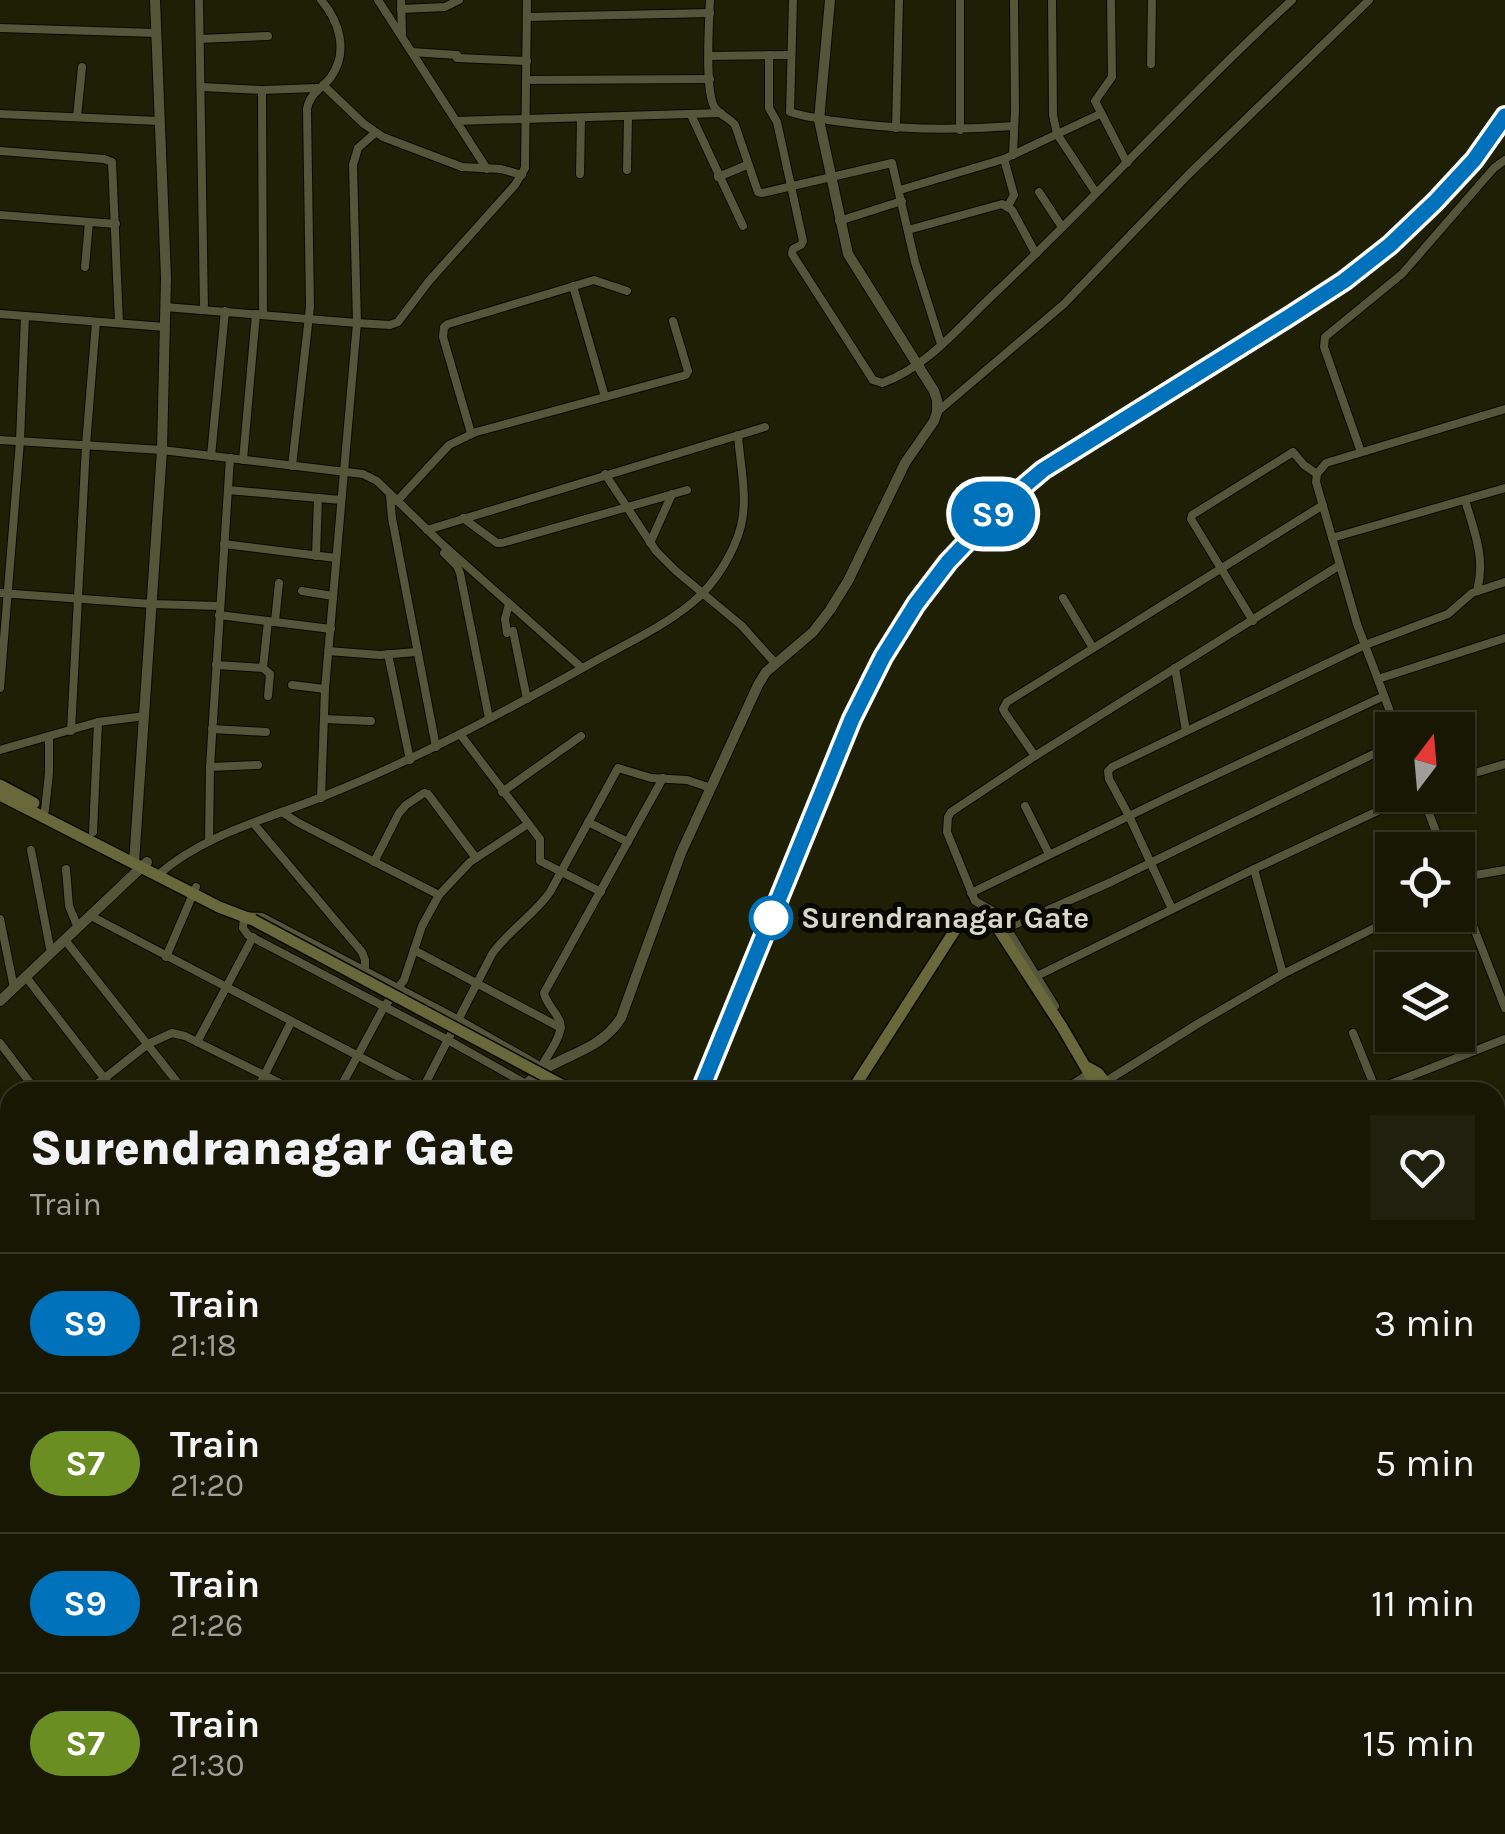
<!DOCTYPE html>
<html lang="en">
<head>
<meta charset="utf-8">
<style>
  body { margin:0; font-family:Karla,sans-serif; background:#20200e; color:#f1f3f6; height:100vh; display:flex; flex-direction:column; font-size:38px; white-space:nowrap }
  * { box-sizing:border-box; margin:0 }
  p { font-size:32px; color:#9e9f9a }
  .icon { flex:none; width:55px; height:55px; fill:none; stroke:currentColor; stroke-width:2; stroke-linecap:round; stroke-linejoin:round }
  .map { position:relative; flex:1; overflow:hidden }
  .panel { position:absolute; left:0px; top:1082px; width:1505px; height:752px; display:flex; flex-direction:column; background:#171704; border-radius:30px 30px 0 0; box-shadow:0 2px 8px #0004,0 0 0 2px #363626 }
  .panel>* { flex:none }
  .badge { padding:0 20px; border-radius:32px; font-size:35px; line-height:65px }
  .needle { width:65px; rotate:16deg }
  .fabs { position:absolute; left:1375px; top:712px; display:grid; gap:20px }
  .fabs a { display:grid; place-items:center; width:100px; height:100px; border-radius:0px; background:#171704; box-shadow:0 2px 8px #0004,0 0 0 2px #363626; font-size:50px }
  .map>.badge { position:absolute; translate:-50% -50%; box-shadow:0 0 0 5px #fff }
  .round { display:grid; place-items:center; flex:none; width:105px; height:105px; border-radius:0px; background:#20200e }
  .overview { display:flex; align-items:center; justify-content:space-between; height:170px; padding:0 30px }
  h1 { font-size:48px; font-weight:800; line-height:75px }
  ul { padding:0; list-style:none }
  li { display:flex; align-items:center; gap:30px; height:140px; padding:0 30px; border-top:2px solid #363626 }
  li div { flex:1 }
  li b { display:block; font-size:38px }
  li em { font-style:normal }
  li .badge { min-width:110px; font-weight:700; text-align:center }
  .map>svg:first-child { display:block }
  .lines { fill:none; stroke-linecap:round; stroke-linejoin:round }
  .minor-casing { stroke:#090800; stroke-width:10 }
  .tertiary-casing { stroke:#090800; stroke-width:12 }
  .secondary-casing { stroke:#090800; stroke-width:14 }
  .minor { stroke:#55553a; stroke-width:8 }
  .tertiary { stroke:#55553a; stroke-width:10 }
  .secondary { stroke:#68683b; stroke-width:11 }
  .rail-casing { stroke:#a7a796; stroke-width:6 }
  .rail { stroke:#080802; stroke-width:2.5; stroke-dasharray:8; stroke-linecap:butt }
  .secondary-bridge-casing { stroke:#090800; stroke-width:14; stroke-linecap:butt }
  .secondary-bridge { stroke:#68683b; stroke-width:11 }
  .line-casing { stroke:#fff; stroke-width:22 }
  .line { stroke:#0072bc; stroke-width:15 }
  .stop-dot { fill:#fff; stroke:#0072bc; stroke-width:5 }
  .labels { text-anchor:middle; dominant-baseline:central; stroke-width:10; stroke-linejoin:round; paint-order:stroke }
  .stop-label { font-size:30px; font-weight:bold; fill:#d8d8c9; stroke:#080802; text-anchor:start }
</style>
</head>
<body>
<div class="map">
<svg width="1505" height="1834" viewBox="0 0 1505 1834">
  <rect width="100%" height="100%" fill="#1f1f05"/>
  <g class="lines">
    <g class="minor-casing">
      <g id="minor">
        <path d="M199,0L204,310"/>
        <path d="M378,0L487,169"/>
        <path d="M401,0L402,33"/>
        <path d="M710,0C709,24 705,84 713,104C716,114 729,117 735,125L758,192L762,193L892,163L915,262L941,344"/>
        <path d="M793,0L790,112C812,119 835,121 859,124C911,130 962,130 1014,126"/>
        <path d="M1052,0L1053,115L1057,134L1096,193"/>
        <path d="M1111,0L1112,77L1095,101L1127,163"/>
        <path d="M401,9L445,7L459,0"/>
        <path d="M527,17L710,13"/>
        <path d="M0,28L156,33"/>
        <path d="M200,39L268,36"/>
        <path d="M412,52L457,55"/>
        <path d="M769,55V108L777,122L803,241L801,245L793,249L792,254L873,380L882,383C927,367 960,326 994,294C1095,199 1189,94 1292,0"/>
        <path d="M710,56L791,55"/>
        <path d="M457,58L527,61"/>
        <path d="M1151,64L1152,0"/>
        <path d="M527,80L710,79"/>
        <path d="M323,85L364,124L383,137L462,167L501,169L522,175"/>
        <path d="M202,87L262,90L317,88"/>
        <path d="M262,90L263,314"/>
        <path d="M0,114L159,121"/>
        <path d="M691,115L743,226"/>
        <path d="M77,117L82,67"/>
        <path d="M456,121L721,113"/>
        <path d="M896,128L899,0"/>
        <path d="M960,130V0"/>
        <path d="M0,151L104,159L112,162L119,323"/>
        <path d="M1013,155L1015,109L1014,0"/>
        <path d="M1004,159L1014,195L1008,206"/>
        <path d="M627,170L628,117"/>
        <path d="M580,174L581,119"/>
        <path d="M718,177L747,165"/>
        <path d="M900,190L1004,159L1100,114"/>
        <path d="M1039,192L1062,227"/>
        <path d="M0,215L116,224"/>
        <path d="M839,221L902,201"/>
        <path d="M908,230L1002,204L1012,210L1036,254"/>
        <path d="M85,267L89,222"/>
        <path d="M573,286L605,397"/>
        <path d="M165,307L357,323L390,325L398,322L429,281L515,185L525,168L527,0"/>
        <path d="M0,314L165,327"/>
        <path d="M937,412L1064,304L1189,174L1369,0"/>
        <path d="M471,433L443,337L444,327L448,324L594,280L627,291"/>
        <path d="M0,440L162,450L363,474L377,481L442,544L582,668"/>
        <path d="M1361,452L1324,347L1325,337L1402,274L1494,168L1505,160"/>
        <path d="M211,456L225,311"/>
        <path d="M243,460L256,314"/>
        <path d="M292,466L310,307L307,109C310,92 322,89 331,77C349,51 339,21 321,0"/>
        <path d="M605,474L656,551L676,571L742,626L775,663"/>
        <path d="M228,490L341,500"/>
        <path d="M390,496L392,518L436,747"/>
        <path d="M1465,500C1474,531 1486,558 1477,591"/>
        <path d="M397,501L449,445L476,432L686,375L688,371L673,321"/>
        <path d="M463,518L497,543H502L687,490"/>
        <path d="M427,530L765,427"/>
        <path d="M1332,538L1505,488"/>
        <path d="M650,543L672,494"/>
        <path d="M224,544L336,558"/>
        <path d="M444,553L457,566L460,573L489,718"/>
        <path d="M316,556L318,498"/>
        <path d="M302,591L333,596"/>
        <path d="M0,593L152,604L219,606"/>
        <path d="M1063,598L1093,648"/>
        <path d="M219,615L331,629"/>
        <path d="M275,621L279,583"/>
        <path d="M1253,621L1191,519L1192,515L1293,452L1304,465L1317,474"/>
        <path d="M513,631L527,699"/>
        <path d="M507,633L505,619L509,604"/>
        <path d="M328,651L380,655L416,652"/>
        <path d="M388,654L410,760"/>
        <path d="M216,665L263,668L268,621"/>
        <path d="M263,668L270,674L268,696"/>
        <path d="M1175,668L1186,731"/>
        <path d="M1378,679L1505,638"/>
        <path d="M292,685L325,689"/>
        <path d="M0,688L20,441L25,316"/>
        <path d="M324,719L371,721"/>
        <path d="M212,729L266,732"/>
        <path d="M1397,730L1357,624L1316,482L1317,474L1326,463L1505,409"/>
        <path d="M71,731L86,445L96,322"/>
        <path d="M460,734L540,839V861L601,892"/>
        <path d="M0,750L98,722L145,716"/>
        <path d="M1035,756L1005,713L1003,709L1007,702L1323,505"/>
        <path d="M210,767L258,765"/>
        <path d="M1458,778L1505,764"/>
        <path d="M502,792L581,736"/>
        <path d="M1422,795L1443,850"/>
        <path d="M321,798L325,689L357,323L353,165L358,148L375,133"/>
        <path d="M1025,806L1049,854"/>
        <path d="M45,810L49,773V737"/>
        <path d="M282,812L297,822L439,895"/>
        <path d="M588,822L628,842"/>
        <path d="M254,824L362,952L365,960V972"/>
        <path d="M93,832L98,722"/>
        <path d="M209,841L210,767L230,458"/>
        <path d="M31,850L51,953"/>
        <path d="M374,862L399,813L406,805L424,793L428,794L476,858"/>
        <path d="M66,869L69,906L78,928"/>
        <path d="M1254,869L1283,974"/>
        <path d="M158,875C205,833 272,818 329,794C419,758 504,712 588,665C623,645 662,628 693,602C714,585 734,553 741,526C748,497 740,464 738,435"/>
        <path d="M1458,878L1505,870"/>
        <path d="M1458,887L1505,1008"/>
        <path d="M971,893L1166,798L1384,696"/>
        <path d="M1172,909L1129,816L1109,779L1108,771L1112,767L1365,645L1448,614L1472,593L1505,582"/>
        <path d="M91,916L427,1092"/>
        <path d="M0,919L14,988"/>
        <path d="M1007,928L1111,882L1392,745"/>
        <path d="M65,940L185,1092"/>
        <path d="M414,950L561,1028"/>
        <path d="M166,957L196,887"/>
        <path d="M1037,976L1254,869L1412,795"/>
        <path d="M26,977L115,1092"/>
        <path d="M1055,1006L998,914L975,901L947,832L948,817L951,812L1035,756L1340,565"/>
        <path d="M1353,1033L1376,1090"/>
        <path d="M197,1042L253,937"/>
        <path d="M0,1043L37,1092"/>
        <path d="M541,1067C547,1056 564,1034 560,1022C556,1011 546,1004 544,993L663,778"/>
        <path d="M1105,1082L1199,1023L1283,974L1400,915"/>
        <path d="M526,1084L448,1040L248,935L243,928L244,916L262,917L459,1020L545,1069"/>
        <path d="M87,1092L148,1044L172,1033L185,1036L298,1092"/>
        <path d="M256,1092L291,1022"/>
        <path d="M338,1092L384,1007L404,980L422,926L439,895L470,862L528,824"/>
        <path d="M421,1092L492,954C509,930 534,915 550,892L618,768L651,778L687,780L711,788"/>
        <path d="M1061,1092L1088,1074"/>
        <path d="M1370,1092L1505,1039"/>
        <path d="M1495,1114L1505,1110"/>
        <path d="M0,1145L10,1148"/>
        <path d="M1495,1183L1505,1179"/>
        <path d="M0,1219L10,1222"/>
        <path d="M0,1305L10,1307"/>
        <path d="M1495,1348L1505,1344"/>
        <path d="M0,1367L10,1370"/>
        <path d="M0,1433L10,1394"/>
        <path d="M1495,1437L1505,1433"/>
        <path d="M0,1468L10,1471"/>
        <path d="M1495,1498L1505,1493"/>
        <path d="M0,1533L10,1496"/>
        <path d="M0,1577L10,1579"/>
        <path d="M1495,1648L1505,1651"/>
        <path d="M1495,1686L1505,1690"/>
        <path d="M1495,1770L1505,1766"/>
        <path d="M0,1813L10,1775"/>
        <path d="M675,1825L707,1834"/>
        <path d="M1328,1825L1347,1834"/>
        <path d="M1474,1825L1486,1834"/>
        <path d="M28,1834L31,1825"/>
        <path d="M81,1834L84,1825"/>
        <path d="M555,1834L558,1825"/>
        <path d="M916,1834L929,1825"/>
        <path d="M989,1834L1002,1825"/>
        <path d="M1209,1834L1212,1825"/>
        <path d="M1276,1834L1280,1825"/>
        <path d="M1375,1834L1379,1825"/>
        <path d="M1446,1834L1468,1825"/>
      </g>
    </g>
    <g class="tertiary-casing">
      <g id="tertiary">
        <path d="M134,863L162,450L166,278L155,0"/>
        <path d="M0,1001L147,862"/>
        <path d="M521,1092C545,1054 595,1059 621,1018L681,853L758,685L766,672L813,632L830,610L848,581L905,463L934,421L937,412V400L934,391L848,254L819,120L830,0"/>
        <path d="M0,1437L10,1440"/>
        <path d="M0,1766L10,1768"/>
        <path d="M225,1825L258,1834"/>
        <path d="M278,1834L281,1825"/>
        <path d="M511,1834L514,1825"/>
        <path d="M1149,1834L1154,1825"/>
      </g>
    </g>
    <g class="secondary-casing">
      <g id="secondary">
        <path d="M0,785L34,803"/>
        <path d="M0,795L219,907L253,920"/>
        <path d="M1087,1067L1098,1073L1112,1092"/>
        <path d="M851,1092L957,927L968,921L978,919L997,927L1062,1027L1100,1092"/>
        <path d="M1495,1259L1505,1256"/>
        <path d="M1495,1604L1505,1620"/>
        <path d="M1495,1626L1505,1641"/>
      </g>
    </g>
    <use href="#minor" class="minor"/>
    <use href="#tertiary" class="tertiary"/>
    <use href="#secondary" class="secondary"/>
    <g class="rail-casing">
      <g id="rail">
        <path d="M700,1092L853,719L883,657L916,604L949,562L986,520L1022,485L1064,456L1344,281L1390,245L1435,202L1474,160L1505,116"/>
        <path d="M431,1834L434,1825"/>
      </g>
    </g>
    <use href="#rail" class="rail"/>
    <g class="secondary-bridge-casing">
      <path id="secondary-bridge" d="M253,920L575,1092"/>
    </g>
    <use href="#secondary-bridge" class="secondary-bridge"/>
  </g>
  <g class="lines">
    <g class="line-casing">
      <path id="line" d="M700,1092L852,719L883,657L916,604L948,562L1004,503L1043,470L1290,316L1344,281L1390,245L1435,202L1474,160L1505,116"/>
    </g>
    <use href="#line" class="line"/>
  </g>
  <circle class="stop-dot" cx="771" cy="918" r="20"/>
  <g class="labels">
    <g class="stop-label">
      <text x="801" y="918">Surendranagar Gate</text>
    </g>
  </g>
</svg>
<div class="fabs">
<a><svg class="needle" viewBox="-14 -14 28 28"><path d="M0-13l5 13h-10z" fill="#e53935"/><path d="M0 13l5-13h-10z" fill="#9e9f9a"/></svg></a>
<a><svg class="icon" aria-label="locate" viewBox="0 0 24 24"><circle cx="12" cy="12" r="6"/><path d="M12 2v4M12 18v4M2 12h4M18 12h4"/></svg></a>
<a><svg class="icon" aria-label="layers" viewBox="0 0 24 24"><path d="M12 4l9 5-9 5-9-5zM3 14l9 5 9-5"/></svg></a>
</div>
<b class="badge" style="left:993px;top:514px;background:#0072bc;color:#fff">S9</b>
<section class="panel">
<div class="overview"><div><h1>Surendranagar Gate</h1><p>Train</p></div><a class="round"><svg class="icon" aria-label="heart" viewBox="0 0 24 24"><path d="M12 20l-8-8c-3-5 5-10 8-4 3-6 11-1 8 4z"/></svg></a></div>
<ul>
<li><span class="badge" style="background:#0072bc;color:#fff">S9</span><div><b>Train</b><p>21:18</p></div><em>3 min</em></li>
<li><span class="badge" style="background:#6b8e23;color:#fff">S7</span><div><b>Train</b><p>21:20</p></div><em>5 min</em></li>
<li><span class="badge" style="background:#0072bc;color:#fff">S9</span><div><b>Train</b><p>21:26</p></div><em>11 min</em></li>
<li><span class="badge" style="background:#6b8e23;color:#fff">S7</span><div><b>Train</b><p>21:30</p></div><em>15 min</em></li>
</ul>
</section>
</div>
</body>
</html>
